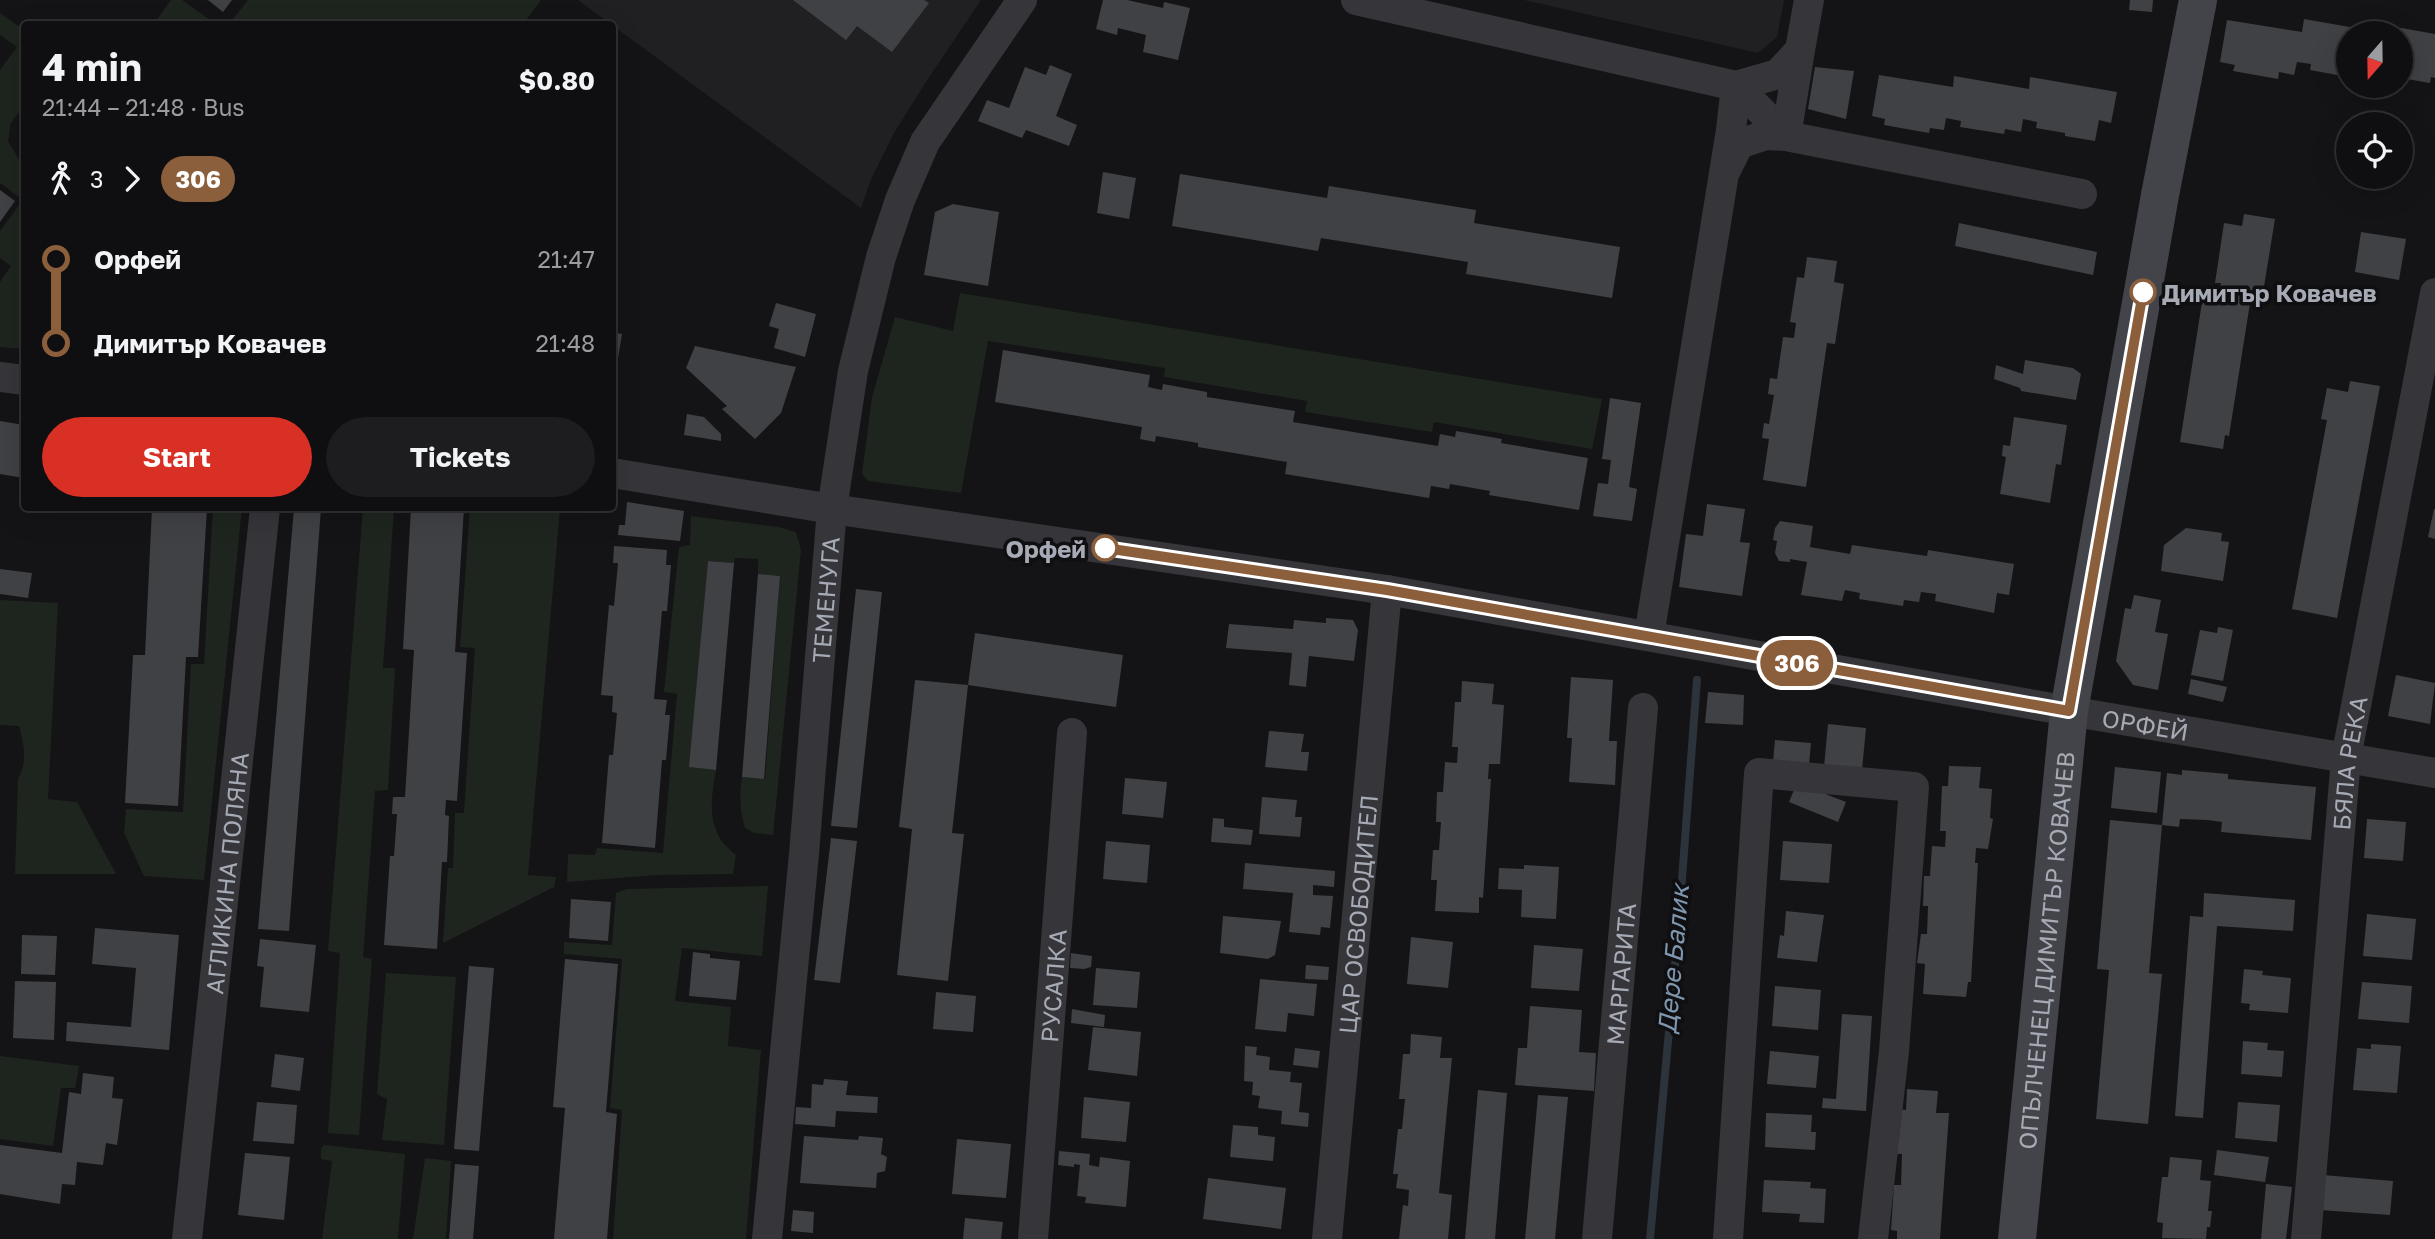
<!DOCTYPE html>
<html lang="en">
<head>
<meta charset="utf-8">
<style>
  body { margin:0; font-family:"Golos Text",sans-serif; background:#1d1c1e; color:#f1f3f6; height:100vh; display:flex; flex-direction:column; font-size:26px; white-space:nowrap }
  * { box-sizing:border-box; margin:0 }
  p { font-size:23px; color:#9b9c9f }
  .icon { flex:none; width:38px; height:38px; fill:none; stroke:currentColor; stroke-width:2; stroke-linecap:round; stroke-linejoin:round }
  .map { position:relative; flex:1; overflow:hidden }
  .details { position:absolute; left:21px; top:21px; width:595px; height:490px; display:flex; flex-direction:column; background:#0f0e10; border-radius:7px; box-shadow:0 7px 28px #0002,0 0 0 2px #2f2e30 }
  .details>* { flex:none }
  .badge { padding:0 14px; border-radius:23px; font-size:24px; line-height:46px }
  .needle { width:46px; rotate:200deg }
  .fabs { position:absolute; left:2336px; top:21px; display:grid; gap:14px }
  .fabs a { display:grid; place-items:center; width:77px; height:77px; border-radius:50%; background:#0f0e10; box-shadow:0 7px 28px #0002,0 0 0 2px #2f2e30; font-size:35px }
  .map>.badge { position:absolute; translate:-50% -50%; box-shadow:0 0 0 4px #fff }
  .legs { display:flex; align-items:center; gap:10px; height:77px; padding:0 21px; font-size:23px }
  .legs p { margin-inline-start:auto }
  .overview { display:flex; align-items:center; justify-content:space-between; height:119px; padding:0 21px }
  h1 { font-size:38px; font-weight:700; line-height:52px }
  .action { display:flex; gap:14px; margin-top:auto; padding:14px 21px }
  .action a { flex:1; height:80px; border-radius:42px; background:#d93025; color:#fff; font-size:28px; font-weight:700; line-height:80px; text-align:center }
  .action a+a { background:#1d1c1e; color:#f1f3f6 }
  ul { padding:0 21px; list-style:none }
  li { display:flex; align-items:center; gap:24px; height:84px; font-size:26px }
  li i { display:grid; place-items:center; width:10px; height:100%; margin:0 9px; background:currentColor }
  li i::after { content:''; width:18px; height:18px; margin:-9px; border:5px solid; border-radius:50%; background:#0f0e10 }
  li p { margin-inline-start:auto }
  li:first-child i { background:linear-gradient(#0000 50%,currentColor 0) }
  li:last-child i { background:linear-gradient(currentColor 50%,#0000 0) }
  .map>svg:first-child { display:block }
  .built { fill:#202022 }
  .green { fill:#1e251f }
  .lines { fill:none; stroke-linecap:round; stroke-linejoin:round }
  .stream { stroke:#2c333a; stroke-width:8 }
  .building { fill:#404145 }
  .street { stroke:#35353a; stroke-width:30 }
  .secondary { stroke:#43444a; stroke-width:38 }
  .line-1-casing { stroke:#fff; stroke-width:16 }
  .line-1 { stroke:#8b5e3c; stroke-width:10 }
  .stop-1-dot { fill:#fff; stroke:#8b5e3c; stroke-width:3.5 }
  .labels { text-anchor:middle; dominant-baseline:central; stroke-width:7; stroke-linejoin:round; paint-order:stroke }
  .stop-label { font-size:24px; font-weight:bold; fill:#a6aab5; stroke:#0f0e10; text-anchor:start }
  .street-label { font-size:24px; fill:#a6aab5; stroke:#0f0e10 }
  .water-label { font-size:26px; font-style:italic; fill:#7e96ae; stroke:#0f0e10 }
</style>
</head>
<body>
<div class="map">
<svg width="2435" height="1239" viewBox="0 0 2435 1239">
  <rect width="100%" height="100%" fill="#141315"/>
  <g class="built">
    <path d="M578,0H981L924,85L894,133L871,179L861,208Z"/>
    <path d="M1524,0H1784L1777,37L1758,53Z"/>
  </g>
  <g class="green">
    <path d="M171,0H182L216,24H154Z"/>
    <path d="M248,0H541L523,24H229Z"/>
    <path d="M0,13L24,30V105L11,123L8,141L24,168V235L21,240L24,243V349L0,347V282L11,266L0,258V231L23,200L0,183V70L17,47L0,35Z"/>
    <path d="M960,293L1602,399L1592,449L1434,422L1432,432L1305,412L1307,401L1164,377L1165,368L988,341L961,493L868,481L862,474L872,397L895,317L953,331Z"/>
    <path d="M213,508H242L204,880L144,876L124,833L126,809L183,812L191,664H204Z"/>
    <path d="M363,508H394L383,668H395L388,790L375,791L363,957L372,959L359,1135L328,1133L340,953L328,951Z"/>
    <path d="M470,508H560L528,875L556,877L554,887L443,943L448,868H453L455,813H464L475,648L460,647Z"/>
    <path d="M691,516L779,527L796,532L801,550L773,835L754,833L745,828C740,811 739,795 742,777L765,779L780,576L758,574V559L735,558L734,563L708,561L690,767L716,770C710,803 706,833 736,855L733,874L657,875L567,882L568,854L595,855L597,848L663,853L677,694L664,692L679,547L690,545Z"/>
    <path d="M0,600L58,603L48,799L77,802L116,874H15L18,779C28,761 24,745 19,726L0,725Z"/>
    <path d="M768,886L762,956L682,948L675,1001L731,1007L728,1046L761,1050L746,1239H613L622,1110L610,1108L622,959L564,954V942L612,945L616,893L627,889Z"/>
    <path d="M386,973L456,977L444,1145L382,1140L387,1099L377,1094Z"/>
    <path d="M0,1056L79,1066L75,1088H61L53,1146L0,1139Z"/>
    <path d="M324,1145L405,1154L398,1239H322L332,1161L321,1159V1148Z"/>
    <path d="M425,1158L451,1161L446,1239H413Z"/>
  </g>
  <g class="lines">
    <path class="stream" d="M1650,1239L1678,932L1697,680"/>
  </g>
  <g class="building">
    <path d="M208,0H232L223,12Z"/>
    <path d="M793,0H924L929,3L892,52L857,26L846,40Z"/>
    <path d="M1103,0H1127L1163,8L1164,2L1190,8L1178,60L1143,52L1146,35L1118,28L1117,35L1096,29Z"/>
    <path d="M2130,0H2153L2152,12L2129,10Z"/>
    <path d="M2304,19L2378,32L2379,24L2435,34V78L2431,77L2430,83L2401,78V33H2348V77L2310,70L2311,64L2297,62L2294,75L2279,72L2278,79L2233,71L2235,65L2220,62L2227,20L2302,32Z"/>
    <path d="M1050,65L1072,74L1056,116L1077,125L1069,146L1026,130L1022,138L978,121L987,100L1009,108L1025,67L1046,75Z"/>
    <path d="M1815,67L1854,71L1846,119L1808,109Z"/>
    <path d="M1879,75L1953,87L1954,76L2029,89L2030,77L2117,92L2111,123L2099,120L2095,141L2065,136V133L2036,128L2037,122L2023,119L2021,132L2005,129L2004,134L1960,127L1961,121L1946,118L1944,130L1930,128L1929,133L1884,125L1885,119L1872,116Z"/>
    <path d="M1103,172L1136,178L1129,219L1097,213Z"/>
    <path d="M1180,174L1327,198L1329,186L1476,210L1474,223L1620,247L1612,298L1466,274L1468,262L1321,238L1318,251L1172,226Z"/>
    <path d="M0,190L15,201L0,222Z"/>
    <path d="M953,204L999,212L988,286L924,275L935,212Z"/>
    <path d="M2244,214L2275,219L2261,305L2250,303L2229,436L2225,435L2223,449L2180,442L2203,296L2219,298L2221,283H2215L2224,223L2242,226Z"/>
    <path d="M1959,223L2097,252L2093,275L1955,246Z"/>
    <path d="M2361,232L2406,239L2399,280L2355,272Z"/>
    <path d="M1807,257L1837,261L1834,282L1844,284L1835,344L1827,343L1806,487L1763,480L1769,439L1762,438L1764,423L1769,424L1774,395L1768,394L1770,378L1777,379L1783,337L1794,338L1796,323L1790,322L1797,277L1804,278Z"/>
    <path d="M776,303L816,314L805,357L774,348L779,329L769,326Z"/>
    <path d="M612,332L622,334L614,382H612Z"/>
    <path d="M695,346L796,367L781,413L755,439L722,409L727,406L686,368Z"/>
    <path d="M1003,350L1150,375L1148,387L1162,390L1163,384L1207,392V397L1295,411L1293,422L1438,446L1440,434L1455,437L1456,431L1502,439L1501,443L1588,458L1579,510L1489,495L1490,491L1450,484L1449,489L1431,486L1429,498L1285,474L1287,462L1198,447V443L1156,436L1155,442L1140,439L1142,427L995,402Z"/>
    <path d="M2025,360L2073,368L2081,374L2076,400L2021,391L2020,388L1994,379L1996,365L2023,374Z"/>
    <path d="M2350,381L2380,386L2337,618L2292,609L2327,420L2321,419L2327,388L2348,392Z"/>
    <path d="M1610,398L1641,403L1629,487L1637,489L1632,521L1593,516L1598,483L1608,484L1611,460L1602,459Z"/>
    <path d="M687,414L704,417L721,434V441L684,435Z"/>
    <path d="M2014,417L2067,425L2061,465L2056,464L2050,503L2000,494L2006,457L2002,456L2003,445L2010,446Z"/>
    <path d="M0,421L24,425V478L0,474Z"/>
    <path d="M627,502L684,511L680,541L618,535L619,525H625Z"/>
    <path d="M1707,504L1745,509L1740,542L1750,543L1742,596L1679,587L1686,534L1703,536Z"/>
    <path d="M152,508H207L198,657H186L178,806L125,803L133,655H145Z"/>
    <path d="M294,508H321L289,931L258,929Z"/>
    <path d="M411,508H464L455,652L467,653L457,801L446,800L445,815L449,816L447,862H442L437,949L384,945L390,856H394L397,814H392L393,797H405L414,650L403,649Z"/>
    <path d="M2434,509H2435V539L2428,537Z"/>
    <path d="M1780,521L1813,526L1810,547L1850,554L1852,545L1927,556L1928,550L2014,564L2009,595L1997,593L1994,613L1935,601L1936,594L1921,592L1919,602L1904,600L1903,606L1859,599L1860,593L1845,590L1842,601L1801,595L1807,562L1790,559V562L1779,561L1775,553L1777,541L1773,540L1775,528Z"/>
    <path d="M2186,528L2222,533L2221,541L2229,542L2223,581L2161,571L2164,545Z"/>
    <path d="M614,546L667,550L666,565H671L667,611H662L654,699L667,700L665,715H670L666,760H662L655,848L602,843L609,755H613L617,713L612,712L613,696L601,695L609,605L614,606L618,563H613Z"/>
    <path d="M708,561L734,563L716,770L689,767Z"/>
    <path d="M0,569L32,573L28,598L0,594Z"/>
    <path d="M758,574L780,576L764,779L742,777Z"/>
    <path d="M856,589L882,592L857,828L831,826Z"/>
    <path d="M2134,595L2161,600L2155,632L2168,634L2158,690L2133,685L2116,661L2125,608L2131,609Z"/>
    <path d="M1326,618L1353,620L1358,630L1354,661L1309,656L1306,687L1289,685L1292,653L1226,648L1229,624L1293,629L1294,620L1326,623Z"/>
    <path d="M2218,627L2233,630L2223,681L2191,675L2200,630L2217,633Z"/>
    <path d="M975,633L1123,655L1116,707L968,685L952,833L964,834L948,981L897,975L912,829L899,827L915,680L968,685Z"/>
    <path d="M2396,675L2435,683L2430,724L2388,716Z"/>
    <path d="M1571,677L1613,680L1609,741H1617L1615,785L1569,782L1572,738H1567Z"/>
    <path d="M2191,679L2227,687L2223,702L2188,694Z"/>
    <path d="M1462,681L1494,684L1492,704L1504,705L1500,764H1489L1488,779H1491L1483,898L1479,897V913L1435,911L1437,880H1431L1433,850H1439L1441,822H1436L1437,792H1443L1445,762L1457,763L1458,747H1452L1455,702H1461Z"/>
    <path d="M1708,692L1744,695L1743,725L1705,723Z"/>
    <path d="M1828,724L1866,728L1862,770L1824,767Z"/>
    <path d="M1269,731L1304,734L1301,752H1309L1307,771L1265,767Z"/>
    <path d="M1775,740L1811,743L1809,765L1773,762Z"/>
    <path d="M1949,766L1981,767L1979,788L1992,789L1990,818L1993,819L1988,849L1976,848L1975,863H1978L1971,982H1968L1966,997L1923,994L1925,964L1917,963L1921,934H1927L1928,906H1923L1924,876H1930L1932,846L1945,847L1946,831H1940L1942,786H1948Z"/>
    <path d="M2115,767L2161,772L2157,813L2111,808Z"/>
    <path d="M2182,770L2228,774V779L2316,787L2311,840L2221,832L2222,822L2208,820L2180,819L2179,827L2162,825L2167,773L2182,775Z"/>
    <path d="M1125,778L1167,782L1163,818L1122,814Z"/>
    <path d="M1797,783L1846,802L1838,822L1789,802Z"/>
    <path d="M1262,797L1297,800L1295,817H1302L1300,837L1259,834Z"/>
    <path d="M1213,818L1224,819V827L1253,830L1251,845L1211,842Z"/>
    <path d="M2367,819L2406,822L2403,861L2364,858Z"/>
    <path d="M2110,820L2162,825L2149,973L2162,974L2148,1124L2096,1119L2109,970L2097,969Z"/>
    <path d="M831,838L857,841L840,983L814,980Z"/>
    <path d="M1106,841L1150,845L1147,883L1103,879Z"/>
    <path d="M1783,841L1832,844L1829,883L1780,880Z"/>
    <path d="M1245,863L1335,871L1334,887L1313,885V895L1333,896L1330,928L1321,927L1320,935L1289,932L1293,893L1243,889Z"/>
    <path d="M1524,865L1559,867L1556,919L1521,917L1522,890L1498,889L1499,868L1524,869Z"/>
    <path d="M2204,893L2295,900L2293,931L2217,926L2203,1118L2175,1116L2190,916L2203,917Z"/>
    <path d="M571,899L611,902L608,941L569,938Z"/>
    <path d="M1786,911L1824,915L1817,962L1777,958L1780,935L1784,936Z"/>
    <path d="M2367,914L2416,919L2412,960L2363,956Z"/>
    <path d="M1223,916L1281,921L1275,955L1268,959L1220,953Z"/>
    <path d="M95,928L179,935L169,1050L66,1041L67,1022L131,1027L136,968L92,964Z"/>
    <path d="M22,935L57,936L55,975L21,974Z"/>
    <path d="M1411,937L1453,942L1448,988L1407,984Z"/>
    <path d="M260,939L316,945L309,1012L260,1007L264,967L257,966Z"/>
    <path d="M1534,945L1583,949L1579,991L1531,988Z"/>
    <path d="M693,952L710,954V958L740,961L736,1000L689,996Z"/>
    <path d="M1071,953L1092,956L1091,967L1084,969L1070,968Z"/>
    <path d="M565,959L618,964L606,1112L617,1114L607,1239H554L565,1108L553,1107Z"/>
    <path d="M1306,965L1329,967L1328,980L1305,979Z"/>
    <path d="M469,966L494,968L479,1151L454,1149Z"/>
    <path d="M1096,968L1140,972L1137,1008L1093,1005Z"/>
    <path d="M2244,969L2263,971L2262,975L2291,978L2288,1013L2249,1010L2250,1004L2241,1003Z"/>
    <path d="M1260,979L1317,984L1314,1016L1288,1013L1286,1032L1255,1029Z"/>
    <path d="M15,981L56,982L54,1040L13,1038Z"/>
    <path d="M2362,982L2412,986L2409,1023L2358,1019Z"/>
    <path d="M1775,986L1821,990L1818,1030L1772,1026Z"/>
    <path d="M936,992L976,996L973,1032L933,1029Z"/>
    <path d="M1530,1006L1582,1010L1579,1052L1596,1053L1594,1091L1515,1085L1518,1048H1527Z"/>
    <path d="M1072,1009L1105,1015L1104,1027L1071,1023Z"/>
    <path d="M1842,1014L1872,1016L1866,1111L1822,1108L1823,1098L1836,1099Z"/>
    <path d="M1093,1027L1141,1032L1137,1076L1088,1070Z"/>
    <path d="M1411,1034L1442,1037L1440,1058H1452L1439,1193L1452,1195L1448,1239H1399L1403,1205L1408,1206L1409,1190L1396,1188L1398,1174H1393L1398,1129H1402L1405,1099H1399L1403,1054H1410Z"/>
    <path d="M2243,1041L2268,1043L2267,1050L2284,1051L2282,1077L2241,1074Z"/>
    <path d="M2371,1044L2401,1046L2397,1093L2353,1090L2357,1048L2371,1049Z"/>
    <path d="M1245,1046L1257,1047L1256,1055L1270,1057L1269,1070L1291,1072L1290,1082L1302,1083L1299,1112L1309,1113L1308,1127L1281,1124L1282,1111L1258,1108L1260,1096L1252,1095L1253,1082L1244,1081Z"/>
    <path d="M1295,1048L1320,1051L1318,1068L1293,1065Z"/>
    <path d="M1770,1051L1819,1056L1816,1088L1767,1084Z"/>
    <path d="M275,1054L304,1058L300,1091L271,1087Z"/>
    <path d="M83,1073L114,1077L112,1098L123,1099L117,1145L106,1143L103,1165L77,1162L75,1185L62,1184L60,1204L0,1194V1145L62,1153L69,1092L81,1094Z"/>
    <path d="M824,1079L848,1081L846,1095L878,1097L877,1113L836,1111L835,1127L795,1124L796,1107L811,1108L812,1084L823,1085Z"/>
    <path d="M1907,1089L1938,1091L1936,1113H1949L1940,1239H1897V1231L1891,1230L1894,1185H1901L1902,1154H1896L1899,1109L1906,1110Z"/>
    <path d="M1478,1090L1507,1093L1495,1239H1465Z"/>
    <path d="M1538,1095L1568,1097L1555,1239H1525Z"/>
    <path d="M1084,1097L1130,1102L1126,1142L1081,1138Z"/>
    <path d="M257,1102L297,1105L294,1144L253,1141Z"/>
    <path d="M2238,1102L2280,1105L2277,1142L2235,1138Z"/>
    <path d="M1766,1113L1812,1115L1811,1132H1816L1815,1150L1765,1147Z"/>
    <path d="M1233,1125L1258,1127V1135L1275,1137L1273,1161L1230,1157Z"/>
    <path d="M804,1136L858,1140L859,1136L883,1138L881,1154L887,1157L885,1171L877,1173L876,1188L800,1183Z"/>
    <path d="M957,1139L1011,1144L1006,1198L952,1194Z"/>
    <path d="M2217,1150L2269,1157L2265,1182L2214,1175Z"/>
    <path d="M1059,1151L1090,1154L1089,1165L1099,1167L1100,1157L1130,1161L1126,1207L1085,1203L1086,1197L1077,1196L1080,1165L1074,1164V1167L1058,1165Z"/>
    <path d="M245,1153L290,1157L284,1220L238,1215Z"/>
    <path d="M2170,1157L2202,1160L2200,1180L2211,1181L2208,1211H2212L2210,1227H2207L2206,1239L2162,1238L2163,1223L2157,1222L2162,1177H2168Z"/>
    <path d="M455,1164L479,1166L473,1239H449Z"/>
    <path d="M2323,1175L2393,1181L2390,1215L2320,1210Z"/>
    <path d="M1208,1178L1286,1188L1281,1229L1203,1219Z"/>
    <path d="M1764,1180L1811,1182L1810,1188L1826,1189L1824,1223L1799,1222L1800,1214L1762,1212Z"/>
    <path d="M2266,1184L2292,1187L2286,1239H2261Z"/>
    <path d="M793,1210L814,1212L813,1233L791,1231Z"/>
    <path d="M965,1218L1003,1222L1001,1239H963Z"/>
  </g>
  <g class="lines">
    <g class="street">
      <path d="M1356,0L1736,86L1786,136L2082,194"/>
      <path d="M1726,170L1739,144L1766,135L1786,136L1800,50"/>
      <path d="M0,377L24,380"/>
      <path id="s1" d="M612,473L832,509L1387,590L2069,711L2435,773"/>
      <path d="M1649,636L1731,130L1736,86L1778,74L1800,50L1809,0"/>
      <path id="s2" d="M187,1239L265,508"/>
      <path id="s3" d="M767,1239L804,854L832,509L853,371L881,257L900,200L925,142L1022,0"/>
      <path id="s4" d="M1033,1239L1072,733"/>
      <path id="s5" d="M1327,1239L1387,590"/>
      <path id="s6" d="M1597,1239L1643,708"/>
      <path d="M1728,1239L1759,773L1914,787L1894,1051L1873,1239"/>
      <path id="s7" d="M2306,1239L2346,758L2435,293"/>
    </g>
    <path class="secondary" id="s8" d="M2017,1239L2069,711L2160,195L2198,0"/>
  </g>
  <g class="lines">
    <g class="line-1-casing">
      <path id="line-1" d="M1105,548L1387,590L2069,711L2143,292"/>
    </g>
    <use href="#line-1" class="line-1"/>
  </g>
  <g class="stop-1-dot">
    <circle cx="2143" cy="292" r="12"/>
    <circle cx="1105" cy="548" r="12"/>
  </g>
  <g class="labels">
    <g class="stop-label">
      <text x="2162" y="292">Димитър Ковачев</text>
      <text x="1086" y="548" text-anchor="end">Орфей</text>
    </g>
    <g class="street-label">
      <text stroke="none"><textPath href="#s3" startOffset="642">ТЕМЕНУГА</textPath></text>
      <text stroke="none"><textPath href="#s1" startOffset="1554">ОРФЕЙ</textPath></text>
      <text stroke="none"><textPath href="#s7" startOffset="478">БЯЛА РЕКА</textPath></text>
      <text stroke="none"><textPath href="#s2" startOffset="368">АГЛИКИНА ПОЛЯНА</textPath></text>
      <text stroke="none"><textPath href="#s5" startOffset="326">ЦАР ОСВОБОДИТЕЛ</textPath></text>
      <text stroke="none"><textPath href="#s8" startOffset="290">ОПЪЛЧЕНЕЦ ДИМИТЪР КОВАЧЕВ</textPath></text>
      <text stroke="none"><textPath href="#s6" startOffset="266">МАРГАРИТА</textPath></text>
      <text stroke="none"><textPath href="#s4" startOffset="254">РУСАЛКА</textPath></text>
    </g>
    <g class="water-label">
      <text transform="translate(1673 959) rotate(-85)">Дере Балик</text>
    </g>
  </g>
</svg>
<div class="fabs">
<a><svg class="needle" viewBox="-14 -14 28 28"><path d="M0-13l5 13h-10z" fill="#e53935"/><path d="M0 13l5-13h-10z" fill="#9b9c9f"/></svg></a>
<a><svg class="icon" aria-label="locate" viewBox="0 0 24 24"><circle cx="12" cy="12" r="6"/><path d="M12 2v4M12 18v4M2 12h4M18 12h4"/></svg></a>
</div>
<b class="badge" style="left:1797px;top:663px;background:#8b5e3c;color:#fff">306</b>
<section class="details">
<div class="overview"><div><h1>4 min</h1><p>21:44 – 21:48 · Bus</p></div><b>$0.80</b></div>
<div class="legs"><svg class="icon" aria-label="walk" viewBox="0 0 24 24"><circle cx="13" cy="4" r="2"/><path d="M13 8l-2 6 4 7M11 14l-3 7M7 12l3-4h3l4 4"/></svg>3<svg class="icon" aria-label="forward" viewBox="0 0 24 24"><path d="M9 5l7 7-7 7"/></svg><b class="badge" style="background:#8b5e3c;color:#fff">306</b></div>
<ul>
<li><i style="color:#8b5e3c"></i><b>Орфей</b><p>21:47</p></li>
<li><i style="color:#8b5e3c"></i><b>Димитър Ковачев</b><p>21:48</p></li>
</ul>
<div class="action"><a>Start</a><a>Tickets</a></div>
</section>
</div>
</body>
</html>
